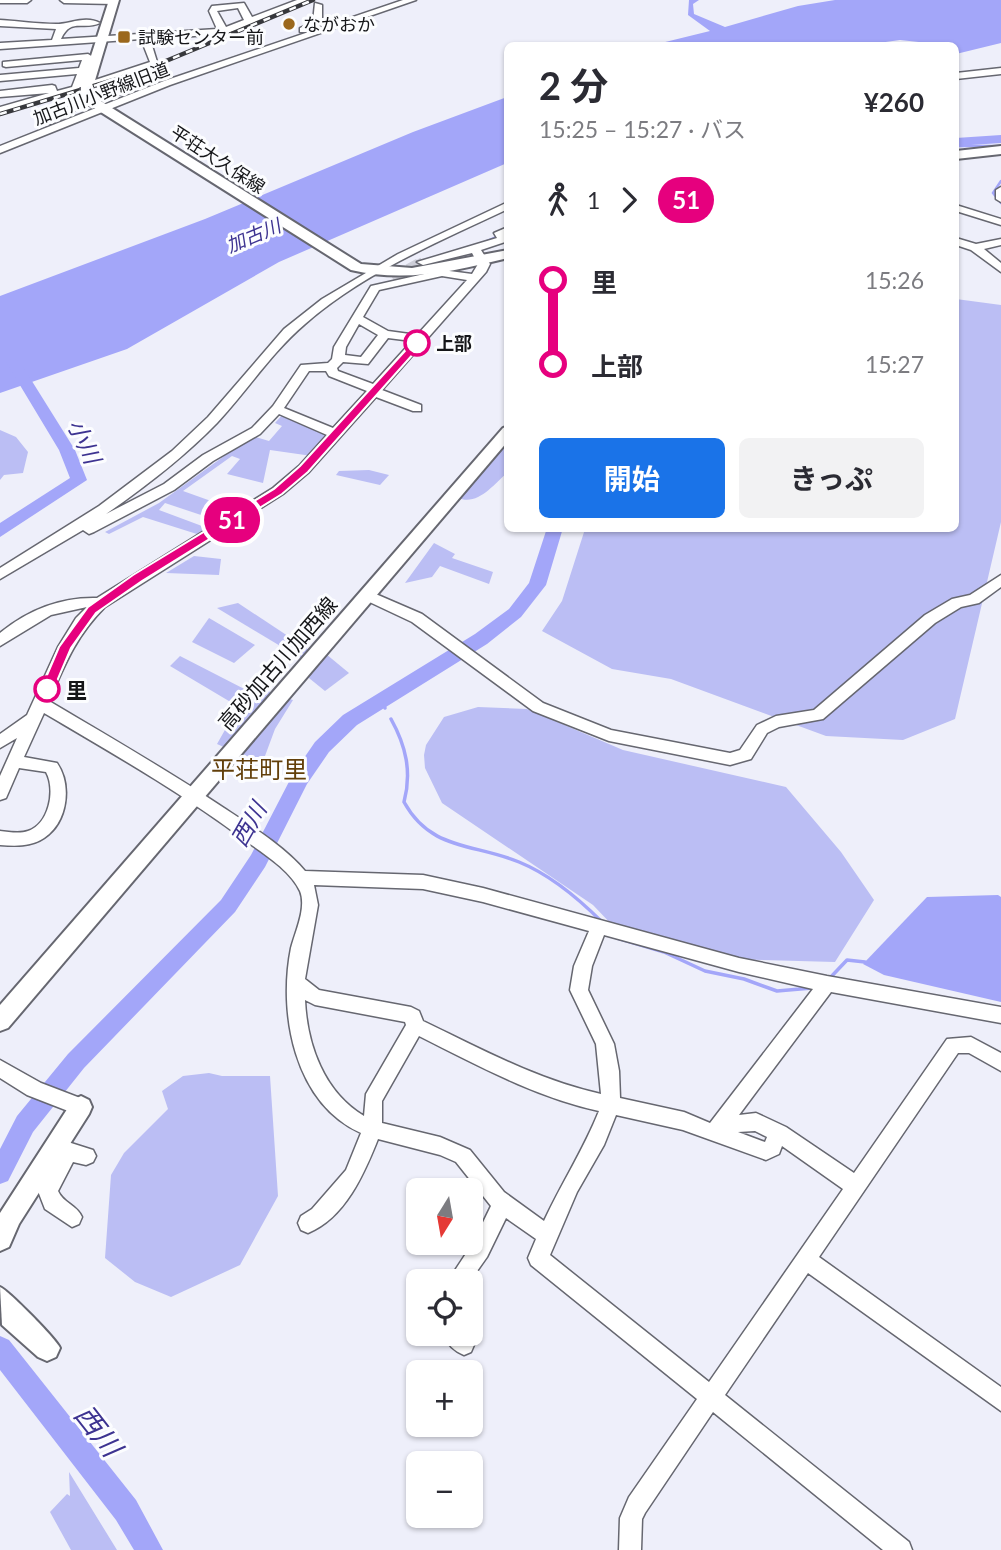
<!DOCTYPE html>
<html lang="ja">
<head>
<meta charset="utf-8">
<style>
  body { margin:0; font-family:Lato,"Noto Sans JP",sans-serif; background:#f2f2f3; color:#2b2b33; height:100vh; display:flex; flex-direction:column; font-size:26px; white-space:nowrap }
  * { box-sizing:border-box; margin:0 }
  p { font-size:23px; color:#7c7c81 }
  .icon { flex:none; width:38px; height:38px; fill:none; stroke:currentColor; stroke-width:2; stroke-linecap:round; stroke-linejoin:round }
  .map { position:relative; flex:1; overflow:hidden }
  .side { position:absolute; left:504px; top:42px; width:455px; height:490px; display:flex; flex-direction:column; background:#fff; border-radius:10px; box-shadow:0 2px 5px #0004 }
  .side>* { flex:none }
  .badge { padding:0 14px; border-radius:23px; font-size:24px; line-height:46px }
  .needle { width:46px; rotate:191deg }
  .fabs { position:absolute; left:406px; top:1178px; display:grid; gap:14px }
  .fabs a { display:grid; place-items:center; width:77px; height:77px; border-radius:10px; background:#fff; box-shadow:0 2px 5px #0004; font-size:35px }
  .map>.badge { position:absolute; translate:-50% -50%; box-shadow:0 0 0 4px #fff }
  .legs { display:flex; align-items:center; gap:10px; height:77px; padding:0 35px; font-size:23px }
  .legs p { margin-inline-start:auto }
  .headline { display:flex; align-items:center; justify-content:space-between; height:119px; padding:0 35px }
  h1 { font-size:38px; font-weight:700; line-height:52px }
  .primary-button { display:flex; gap:14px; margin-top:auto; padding:14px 35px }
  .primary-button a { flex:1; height:80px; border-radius:10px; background:#1a73e8; color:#fff; font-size:28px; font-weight:700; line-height:80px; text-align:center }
  .primary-button a+a { background:#f2f2f3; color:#2b2b33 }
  ul { padding:0 35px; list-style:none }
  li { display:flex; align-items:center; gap:24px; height:84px; font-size:26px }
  li i { display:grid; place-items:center; width:10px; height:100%; margin:0 9px; background:currentColor }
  li i::after { content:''; width:18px; height:18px; margin:-9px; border:5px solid; border-radius:50%; background:#fff }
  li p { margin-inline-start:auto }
  li:first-child i { background:linear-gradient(#0000 50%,currentColor 0) }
  li:last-child i { background:linear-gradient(currentColor 50%,#0000 0) }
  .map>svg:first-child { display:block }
  .green { fill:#bbbef4 }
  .water { fill:#a3a6f9 }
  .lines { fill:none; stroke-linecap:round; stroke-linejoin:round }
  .stream-far1 { stroke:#a3a6f9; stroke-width:2.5 }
  .stream { stroke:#a3a6f9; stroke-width:3.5 }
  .river { fill:#a3a6f9; fill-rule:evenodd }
  .minor-tunnel-far1 { stroke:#cdced8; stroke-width:10; stroke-dasharray:10 5; stroke-linecap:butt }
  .minor-tunnel { stroke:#cdced8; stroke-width:12; stroke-dasharray:12 6; stroke-linecap:butt }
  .minor-casing { stroke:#666770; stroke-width:3 }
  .major-casing { stroke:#666770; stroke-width:4 }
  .minor { fill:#fff; fill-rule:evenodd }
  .major { fill:#fff; fill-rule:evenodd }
  .rail-casing { stroke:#37383c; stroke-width:4.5 }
  .rail { stroke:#fcfdff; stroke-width:2.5; stroke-dasharray:7; stroke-linecap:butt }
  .major-bridge-casing { stroke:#666770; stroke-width:15; stroke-linecap:butt }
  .major-bridge { stroke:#fff; stroke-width:12 }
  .line-1 { fill:#e6007e; stroke:#fff; stroke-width:2 }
  .poi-dot { fill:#9b681d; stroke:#fcfdff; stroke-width:2.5 }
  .stop-1-dot { fill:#fff; stroke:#e6007e; stroke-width:3.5 }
  .labels { text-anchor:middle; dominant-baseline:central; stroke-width:6; stroke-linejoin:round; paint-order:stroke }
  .far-poi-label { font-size:18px; fill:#151619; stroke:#fcfdff; text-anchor:start }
  .far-street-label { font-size:18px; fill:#151619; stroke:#fcfdff }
  .far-stop-label { font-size:18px; font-weight:bold; fill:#151619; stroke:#fcfdff; text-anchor:start }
  .far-water-label { font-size:19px; font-style:italic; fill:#3d3391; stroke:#fcfdff }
  .street-label { font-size:21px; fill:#151619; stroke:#fcfdff }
  .stop-label { font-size:21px; font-weight:bold; fill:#151619; stroke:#fcfdff; text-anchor:start }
  .water-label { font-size:23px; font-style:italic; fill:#3d3391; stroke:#fcfdff }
  .quarter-label { font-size:24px; fill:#623f0a; stroke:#fcfdff }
  .near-water-label { font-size:28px; font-style:italic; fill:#3d3391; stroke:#fcfdff }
</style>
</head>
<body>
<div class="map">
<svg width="1001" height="1550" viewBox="0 0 1001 1550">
  <rect width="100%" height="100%" fill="#eeeffa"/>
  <g class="green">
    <path d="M956,299L1001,305V522L955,719L903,740L826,736L671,679L612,669L542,631L562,601L585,529L956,528Z"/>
    <path d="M283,414L325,435L327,439L312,456L270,450L263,483L227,474L240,459L232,456L183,491L239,511L222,522L165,503L159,510L210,529L200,535L143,517L109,534L105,532L159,503L252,436L269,441L282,426L275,423Z"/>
    <path d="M0,430L16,437L28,452L23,473L4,475L0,480Z"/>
    <path d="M500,447L507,449V473C493,485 478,506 458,498Z"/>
    <path d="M369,470L389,475L380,485L336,475L339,471Z"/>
    <path d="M434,543L455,554L452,558L493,572L489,584L440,566L432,577L405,583Z"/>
    <path d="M194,556L221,559L219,575L166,573Z"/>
    <path d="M238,603L309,650L302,659L217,608Z"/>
    <path d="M209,618L255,645L234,663L192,642Z"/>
    <path d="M326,654L349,673L325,691L304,674Z"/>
    <path d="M180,656L260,697L267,691L274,693L226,748L217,744L230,721L253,704L244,710L170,666Z"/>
    <path d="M286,698L293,700L275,729L262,764L241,753Z"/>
    <path d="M478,707L527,709L623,750L786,787L841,852L874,900L835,962L723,959L614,927L593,905L442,803L425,768L424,755L426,745L444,717Z"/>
    <path d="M209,1073L222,1076H270L278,1196L240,1265L171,1297L135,1282L105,1258L111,1175L124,1153L168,1109L162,1091L183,1076Z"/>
    <path d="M69,1472L117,1550H71L50,1512L67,1494L70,1496Z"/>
  </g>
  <g class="water">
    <path d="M689,0H699L693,4L694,14L725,27L798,6L835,0H1001V43L956,54V46L900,40L857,46L653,45L710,31L688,15Z"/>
    <path d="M507,97V163L279,262L127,349L0,393V296L205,219L413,132Z"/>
    <path d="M998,895L1001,897V1002L884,975L863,964L927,897Z"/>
  </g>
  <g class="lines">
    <g class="stream-far1">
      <path d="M956,146H1001"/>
      <path d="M1001,181L993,193L1001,203"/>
      <path d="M480,244L499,236"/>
    </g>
    <g class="stream">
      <path d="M382,698L385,708"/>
      <path d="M391,719C406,746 412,772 404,802C431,851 473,843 519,862C551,875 578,898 602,922"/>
      <path d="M617,938L664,952L705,971L744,979L777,991L812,988"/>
      <path d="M828,980L847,960L865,962"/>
    </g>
    <g class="river">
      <path d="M1001,135V143L956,146V138Z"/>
      <path d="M13,358L20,362L75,450L87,480L0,537V523L70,478L59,450L6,362Z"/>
      <path d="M547,528H563L546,585L521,617L487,644L357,725L329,752L307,784L265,867L235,912L84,1068L33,1132L8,1181L0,1184V1149L17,1116L68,1054L221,900L251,855L293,774L315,742L343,715L475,634L509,609L529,583Z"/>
      <path d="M0,1336L9,1340L136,1500L163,1550H134L116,1520L0,1370Z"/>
    </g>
    <path class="minor-tunnel-far1" d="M418,265L423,262"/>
    <path class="minor-tunnel" d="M393,279L421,263"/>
    <g class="minor-casing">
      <g id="minor">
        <path d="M0,0H31L27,3H0Z"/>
        <path d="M60,0H118V1L114,4L64,3Z"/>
        <path d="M297,0H309L253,25L224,34L150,39L158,65L95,86L92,85V81L150,62L141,39L0,49V43L52,40L56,29L0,26V20C19,21 38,24 56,24C70,24 86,15 100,23C83,31 71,17 61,39L217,29L209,11L212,6L244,3L252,17ZM238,8L244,20L226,27L217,11Z"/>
        <path d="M403,0H416L170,85L0,153V146L164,81Z"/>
        <path d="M315,3L322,5V23L306,32H300V28L313,22Z"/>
        <path d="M88,54L93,57L82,90L0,113V107L49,93L0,97V91L52,85L55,86L57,91L72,87L77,74L0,81V75L79,68L82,60L6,67L3,66V62Z"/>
        <path d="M1001,68V74L956,79V73Z"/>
        <path d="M137,84L142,87L140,89L97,100L92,97Z"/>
        <path d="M79,101L87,103L52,124L43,122Z"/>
        <path d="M1001,187V202L996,199V190Z"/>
        <path d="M508,202V209C438,242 363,273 305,324C271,353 247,391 217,423C184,457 145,487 106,514L164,484L203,455L252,428L273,406L301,365L328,363L332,359L334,347L371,286L442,270L472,274L478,264L472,253L423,265L417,262L497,238L494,233L508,227V241L481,250L490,264L486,272L382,390L421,405V411H413L376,397L309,472L283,494L105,607C76,636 65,664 49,701C108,736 167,770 224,808C251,826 284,846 305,871L423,875L483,888L739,958L827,976L1001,1007V1023L831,992L739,1115L756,1113L786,1127L854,1173L947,1039L971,1037L1001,1053V1071L969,1053H958L819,1257L1001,1387V1411L808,1273L725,1395L909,1542L912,1550H883L713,1412L645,1513L642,1519L641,1550H619L620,1518L629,1497L697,1399L531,1265L528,1258L536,1239L506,1218L487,1257L470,1281H448L473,1243L491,1206L456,1162L440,1155L378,1139C364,1174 345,1218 308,1233L301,1230L298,1223L301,1216L312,1209L346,1170L361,1133C294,1103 278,1013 291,948C295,932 307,908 300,891C290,870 264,854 246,841C182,793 112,753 44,713L24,757L57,763C72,785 68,822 44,838C31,847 15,846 0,845V831C9,832 20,834 28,831C49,824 56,790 46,772L19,768L6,798L0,800V776L17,738L0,748V734L27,715L58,647L76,618L87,607L51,615L0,646V633C28,610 61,597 97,598L273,488L299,466L327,435L279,414L260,434L213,461L174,490L94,532L89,534L83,530L0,579V568L99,506L172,451L208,417L284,329L322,299L398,254ZM442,276L467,280L417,335L388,331L363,317L379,290ZM359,324L378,335L361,357L345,355L346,347ZM388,338L412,341L373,384L338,371L337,368L343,362L368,364ZM309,371H326L329,376L367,391L333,428L284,408ZM314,885L423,889L483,902L589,931L574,966L570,990L596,1044L601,1094C538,1080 481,1049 423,1021L419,1011L411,1007L319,990L305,979L318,905ZM604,935L739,972L813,989L710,1123L684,1112L620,1098L619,1071L614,1044L588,990L592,966ZM305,1000L315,1005L405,1022L406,1025L366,1094L364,1116C324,1092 307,1045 305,1000ZM419,1036C477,1065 535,1097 599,1111C584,1149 561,1184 544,1221L504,1192L470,1150L440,1137L382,1123V1101ZM616,1115L683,1130L766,1160L779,1154L782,1146L843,1189L709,1382L550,1255L577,1192L604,1145ZM755,1131L767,1137L765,1142L738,1132Z"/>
        <path d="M956,205L1001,219V225L956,211Z"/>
        <path d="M956,238L976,244L1001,239V245L984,249L1001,263V272L971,250L956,245Z"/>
        <path d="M1001,575V587L979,603L961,607L935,623L823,719L779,727L767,733L751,759L730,765L609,741L533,711L412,622L361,598L359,595L366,590L371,592L422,614L543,703L611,730L730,753L740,750L757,725L776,716L814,710L925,615L952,599L970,595Z"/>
        <path d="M0,1060L41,1083L88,1101L90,1107L88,1113L81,1116L27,1095L0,1078Z"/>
        <path d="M60,1136L71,1143L93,1150L96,1156L93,1162L86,1165L73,1162L58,1191C63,1203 77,1205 82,1217L79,1224L72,1227L45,1209L38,1191L56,1154L50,1145L53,1139Z"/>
        <path d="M443,1334H467L474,1345L471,1352L464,1355C454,1351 447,1344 443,1334Z"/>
      </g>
    </g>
    <g class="major-casing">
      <g id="major">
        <path d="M109,0H119L93,87L87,90L96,98L361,264L412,268L508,250V258C455,271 405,283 351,270L88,104L81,94L87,90L81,87Z"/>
        <path d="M1001,146V154L956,159V151Z"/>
        <path d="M508,426V441L8,1028L0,1031V1005L503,428Z"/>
        <path d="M81,1096L89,1100L92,1107L89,1114L19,1224L9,1247L0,1251V1213L73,1100Z"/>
        <path d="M0,1287C8,1290 56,1339 60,1348L56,1357L47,1361L38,1357L2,1325Z"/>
      </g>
    </g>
    <use href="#minor" class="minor"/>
    <use href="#major" class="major"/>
    <g class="rail-casing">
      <path id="rail" d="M0,114L137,73L313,0"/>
    </g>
    <use href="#rail" class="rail"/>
    <g class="major-bridge-casing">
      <path id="major-bridge" d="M87,87V94"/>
    </g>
    <use href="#major-bridge" class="major-bridge"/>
  </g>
  <path class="line-1" d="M414,341L423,343L308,472L282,494L142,581L96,613L71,648L52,693H42L41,689L59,647L88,607L133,575L274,489L300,466Z"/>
  <g class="poi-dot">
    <circle cx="289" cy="24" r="7"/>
    <rect x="117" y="30" width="14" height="14" rx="3.5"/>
  </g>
  <g class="stop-1-dot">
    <circle cx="417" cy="343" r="12"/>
    <circle cx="47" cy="689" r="12"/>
  </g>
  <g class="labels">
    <g class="far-poi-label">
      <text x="303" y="24">ながおか</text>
      <text x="138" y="37">試験センター前</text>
    </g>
    <g class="far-street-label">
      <text transform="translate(101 93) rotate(-21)">加古川小野線旧道</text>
      <text transform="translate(218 159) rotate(33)">平荘大久保線</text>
    </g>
    <g class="far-stop-label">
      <text x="436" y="343">上部</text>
    </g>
    <g class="far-water-label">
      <text transform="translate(253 235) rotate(-23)">加古川</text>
    </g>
    <g class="street-label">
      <text transform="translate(277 663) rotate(-49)">高砂加古川加西線</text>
    </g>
    <g class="stop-label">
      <text x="66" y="689">里</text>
    </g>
    <g class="water-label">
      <text transform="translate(85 441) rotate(65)">小川</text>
      <text transform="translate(248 824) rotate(-60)">西川</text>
    </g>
    <g class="quarter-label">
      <text x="259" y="768">平荘町里</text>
    </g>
    <g class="near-water-label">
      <text transform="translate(99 1430) rotate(52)">西川</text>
    </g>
  </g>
</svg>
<div class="fabs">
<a><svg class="needle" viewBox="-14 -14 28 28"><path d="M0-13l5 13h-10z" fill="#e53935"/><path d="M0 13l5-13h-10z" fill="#7c7c81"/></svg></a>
<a><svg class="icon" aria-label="locate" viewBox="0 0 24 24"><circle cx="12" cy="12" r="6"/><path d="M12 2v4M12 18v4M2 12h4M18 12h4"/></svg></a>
<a>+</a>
<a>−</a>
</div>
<b class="badge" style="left:232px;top:520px;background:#e6007e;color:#fff">51</b>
<section class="side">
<div class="headline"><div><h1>2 分</h1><p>15:25 – 15:27 · バス</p></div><b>¥260</b></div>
<div class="legs"><svg class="icon" aria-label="walk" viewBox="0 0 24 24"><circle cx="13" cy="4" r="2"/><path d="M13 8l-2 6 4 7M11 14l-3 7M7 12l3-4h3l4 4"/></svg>1<svg class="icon" aria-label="forward" viewBox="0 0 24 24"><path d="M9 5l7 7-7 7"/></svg><b class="badge" style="background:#e6007e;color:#fff">51</b></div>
<ul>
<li><i style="color:#e6007e"></i><b>里</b><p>15:26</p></li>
<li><i style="color:#e6007e"></i><b>上部</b><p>15:27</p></li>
</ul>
<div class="primary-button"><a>開始</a><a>きっぷ</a></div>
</section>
</div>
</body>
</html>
